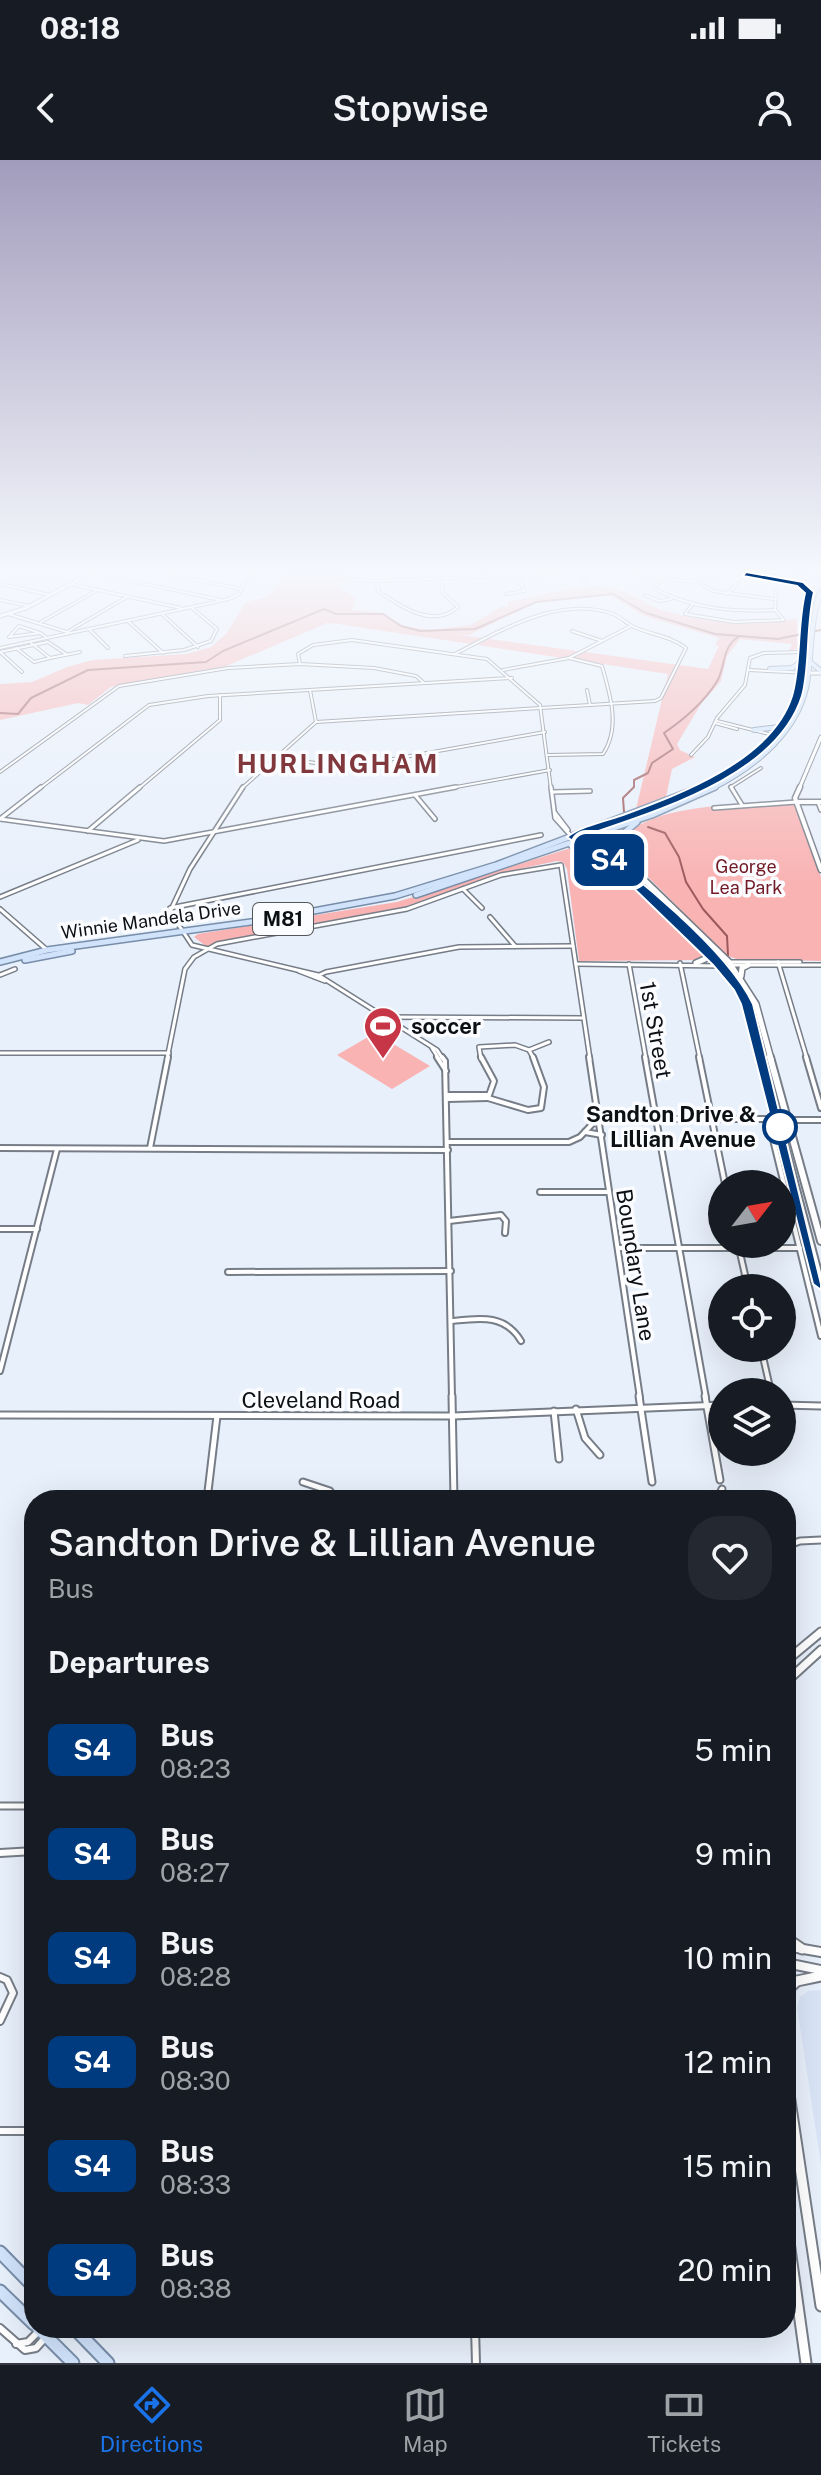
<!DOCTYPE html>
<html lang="en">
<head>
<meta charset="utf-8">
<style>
  body { margin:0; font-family:"Public Sans",sans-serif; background:#242831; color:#f1f3f6; height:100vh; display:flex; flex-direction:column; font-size:30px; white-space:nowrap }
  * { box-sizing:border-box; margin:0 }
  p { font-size:26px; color:#9ea1a6 }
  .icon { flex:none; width:44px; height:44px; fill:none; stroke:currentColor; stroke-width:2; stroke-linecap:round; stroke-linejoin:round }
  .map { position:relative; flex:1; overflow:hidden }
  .panel { position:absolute; left:24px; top:1330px; width:772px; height:848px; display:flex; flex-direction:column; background:#171b24; border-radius:32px; box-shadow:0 8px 32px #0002 }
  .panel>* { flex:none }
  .badge { padding:0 16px; border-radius:12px; font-size:28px; line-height:52px }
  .needle { width:52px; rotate:59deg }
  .tools { position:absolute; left:708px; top:1010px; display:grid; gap:16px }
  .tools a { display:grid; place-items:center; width:88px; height:88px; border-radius:50%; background:#171b24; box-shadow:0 8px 32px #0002; font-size:40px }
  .map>.badge { position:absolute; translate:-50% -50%; box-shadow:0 0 0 4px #fff }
  h2 { padding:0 24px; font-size:30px; line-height:72px }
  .round { display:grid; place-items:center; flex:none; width:84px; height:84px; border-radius:32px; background:#242831 }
  .overview { display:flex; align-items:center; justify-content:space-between; height:136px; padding:0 24px }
  h1 { font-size:38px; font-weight:600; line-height:60px }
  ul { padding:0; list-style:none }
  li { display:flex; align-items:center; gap:24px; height:104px; padding:0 24px }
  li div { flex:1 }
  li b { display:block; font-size:30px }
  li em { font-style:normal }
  li .badge { min-width:88px; font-weight:700; text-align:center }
  .status { display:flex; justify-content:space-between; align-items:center; height:56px; padding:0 40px; background:#171b24; direction:ltr }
  .status svg { height:22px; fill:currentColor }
  header { display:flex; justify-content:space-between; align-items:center; height:104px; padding:0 24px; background:#171b24; font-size:36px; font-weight:600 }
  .tab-bar { display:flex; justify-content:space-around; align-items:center; height:112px; border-top:2px solid #363941; background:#171b24; font-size:22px; color:#9ea1a6 }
  .tab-bar a { display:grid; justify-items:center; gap:4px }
  .tab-bar .active { color:#1a73e8 }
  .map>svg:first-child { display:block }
  .built { fill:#d9e5f7 }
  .green { fill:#f9b3b3; fill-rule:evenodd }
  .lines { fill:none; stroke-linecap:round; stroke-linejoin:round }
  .stream { stroke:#9c595c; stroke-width:2 }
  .minor-far4-casing { stroke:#767d87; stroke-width:4 }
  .minor-far3-casing { stroke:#767d87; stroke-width:6 }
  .minor-far2-casing { stroke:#767d87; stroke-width:8 }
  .minor-far1-casing { stroke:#767d87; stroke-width:9 }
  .minor-casing { stroke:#767d87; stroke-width:10 }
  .tertiary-far2-casing { stroke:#767d87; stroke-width:5 }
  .tertiary-far1-casing { stroke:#767d87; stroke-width:7 }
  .tertiary-casing { stroke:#767d87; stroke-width:12 }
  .secondary-far4-casing { stroke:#767d87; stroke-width:6 }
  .secondary-far3-casing { stroke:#767d87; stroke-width:8 }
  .secondary-far2-casing { stroke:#767d87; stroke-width:10 }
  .secondary-far1-casing { stroke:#767d87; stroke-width:11 }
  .secondary-casing { stroke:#767d87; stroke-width:13 }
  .primary-far2-casing { stroke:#788da8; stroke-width:6 }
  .primary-far1-casing { stroke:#788da8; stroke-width:8 }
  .primary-casing { stroke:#788da8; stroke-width:15 }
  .minor-far4 { stroke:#fff; stroke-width:2 }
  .minor-far3 { stroke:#fff; stroke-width:3 }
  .minor-far2 { stroke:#fff; stroke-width:4 }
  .minor-far1 { stroke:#fff; stroke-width:5 }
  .minor { stroke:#fff; stroke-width:6 }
  .tertiary-far2 { stroke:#fff; stroke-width:3 }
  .tertiary-far1 { stroke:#fff; stroke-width:4 }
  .tertiary { stroke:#fff; stroke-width:8 }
  .secondary-far4 { stroke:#fff; stroke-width:4 }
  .secondary-far3 { stroke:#fff; stroke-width:5 }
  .secondary-far2 { stroke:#fff; stroke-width:6 }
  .secondary-far1 { stroke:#fff; stroke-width:7 }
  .secondary { stroke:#fff; stroke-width:9 }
  .primary-far2 { stroke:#d0e3fb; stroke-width:4 }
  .primary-far1 { stroke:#d0e3fb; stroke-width:5 }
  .primary { stroke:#d0e3fb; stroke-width:11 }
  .line { fill:#003b80; stroke:#fff; stroke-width:2 }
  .stop-dot { fill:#fff; stroke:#003b80; stroke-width:4 }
  .labels { text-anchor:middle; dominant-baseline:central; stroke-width:7; stroke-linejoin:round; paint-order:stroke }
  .far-park-label { font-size:18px; fill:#711924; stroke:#fbfcff }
  .far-street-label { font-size:18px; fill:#0d1013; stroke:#fbfcff }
  .shield { fill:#fbfcff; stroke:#54575a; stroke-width:2 }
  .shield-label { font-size:20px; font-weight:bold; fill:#0d1013 }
  .poi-label { font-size:22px; font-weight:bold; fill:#0d1013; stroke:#fbfcff; text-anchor:start }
  .street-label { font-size:22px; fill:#0d1013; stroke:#fbfcff }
  .stop-label { font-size:22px; font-weight:bold; fill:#0d1013; stroke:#fbfcff; text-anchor:end }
  .far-district-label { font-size:26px; font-weight:bold; letter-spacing:2px; fill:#80383c; stroke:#fbfcff }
</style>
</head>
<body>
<div class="status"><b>08:18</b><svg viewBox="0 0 49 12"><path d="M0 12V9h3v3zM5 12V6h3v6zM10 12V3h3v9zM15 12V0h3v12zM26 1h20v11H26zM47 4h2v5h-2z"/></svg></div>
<header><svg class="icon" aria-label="back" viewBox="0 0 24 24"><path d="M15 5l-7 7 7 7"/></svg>Stopwise<svg class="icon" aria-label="person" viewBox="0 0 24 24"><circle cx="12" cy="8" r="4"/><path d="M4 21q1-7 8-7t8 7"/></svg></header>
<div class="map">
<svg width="821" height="2203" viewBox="0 0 821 2203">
  <rect width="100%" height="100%" fill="#e8f0fb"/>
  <g class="built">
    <path d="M0,414H84L48,434L0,423Z"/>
    <path d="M821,1830V2005L797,1847L800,1837L808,1831Z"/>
  </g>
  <g class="green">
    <path d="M284,414H349L347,421L335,423L356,439L352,450L382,453L403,466L430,470L471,465L501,447H508V442C540,437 579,422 612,428C628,431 646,445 662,450C706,464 753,465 797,459V489L789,491L792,484L740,479L727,496L721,521L701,544L677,584L680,590L695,597L672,609L666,637L636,649L668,514L338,464L327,463L224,507L111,527L88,545L78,543L0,560V524L32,522L67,507L93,500L186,494L211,487L226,474L245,443L269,436ZM610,435L644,456L719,478L715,485L719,486L708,509L454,474L469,475L537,442Z"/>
    <path d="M794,642L821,717V801L737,799L727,796L629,698L623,676C664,641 741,646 794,642Z"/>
    <path d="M574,687L586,691L619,714L700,790L703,797L697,800L579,801L567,709L563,702L557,701L504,712L404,747L207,787L194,777L198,774L397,742Z"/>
    <path d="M375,873L430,906L392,929L337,895Z"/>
  </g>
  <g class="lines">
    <g class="stream">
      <path d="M0,553L18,554L31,538L88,510L206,502L223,491L324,449L336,454H383L401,466L420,471L475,469L536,442L613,434L646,453L715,474L778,479L821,470"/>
      <path d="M624,652L623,638L634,627V620L648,613L652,603L673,589L664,573C683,560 703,543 716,523C726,508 721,488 738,477"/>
      <path d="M648,667L665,673L679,697L686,722L703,749L727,776L728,795"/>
    </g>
    <g class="minor-far4-casing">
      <g id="minor-far4">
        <path d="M98,414L221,440"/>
        <path d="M169,414L241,429"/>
        <path d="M351,414L353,420L377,421L556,414"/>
        <path d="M636,414L690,422L721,414"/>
        <path d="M662,418L655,427L657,430C694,449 734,452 775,450"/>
        <path d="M377,421L378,431C401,447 433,469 458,447L443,433L442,421"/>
        <path d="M583,421L588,418L586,414"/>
        <path d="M699,422L713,431L774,439"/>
        <path d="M0,424L50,435"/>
        <path d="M70,424L181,448"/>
        <path d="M506,434L525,431L516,416"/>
        <path d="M727,434L738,423"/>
        <path d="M645,435L659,441L671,439"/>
        <path d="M0,440L29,446"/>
        <path d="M692,445L685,454L734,462L784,460L775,450"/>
        <path d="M775,450L776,430"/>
        <path d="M8,454L67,472"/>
        <path d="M162,454L198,487"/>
        <path d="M41,462L96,431"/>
        <path d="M129,462L163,493"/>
        <path d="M19,466L40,473L9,477Z"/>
        <path d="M89,469L108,488"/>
        <path d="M572,471L602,481"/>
        <path d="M67,472L127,437"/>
        <path d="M40,473L46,477"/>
        <path d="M31,483L50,498L80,492"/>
        <path d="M0,488L229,439L239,434L250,414"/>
        <path d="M16,488L34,502L50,498"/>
        <path d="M125,496L184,490L211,481L217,469L192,448"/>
        <path d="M300,504L298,494L313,485L352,480L487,499L540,545L551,629"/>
        <path d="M503,510L569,498L631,466"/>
        <path d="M749,510L810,513"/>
        <path d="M22,512L0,492L48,482L66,494"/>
        <path d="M587,530L590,545"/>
        <path d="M717,561L781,577"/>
        <path d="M316,562L655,541L661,538L686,488C670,476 652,475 634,467C627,464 621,457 613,454C559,435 502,470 455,494"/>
        <path d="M715,563L737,569"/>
        <path d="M548,595L603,594C621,567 610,535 602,506L569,498"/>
        <path d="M691,595L708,577L717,558L745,525L750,498L764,493L802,492"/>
        <path d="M276,598L348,607L545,572"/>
        <path d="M0,612L119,526L228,508L300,504L374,508L416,516L424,523"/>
        <path d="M39,629L149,545L208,536L512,518"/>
        <path d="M138,629L220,560V535"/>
        <path d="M241,629L316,562L310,530"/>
        <path d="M445,629L550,610"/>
        <path d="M732,629L731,627L761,608"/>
      </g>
    </g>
    <g class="minor-far3-casing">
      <g id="minor-far3">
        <path d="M243,627L190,709L170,752L192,785L318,815L437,890L443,899"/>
        <path d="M551,627L555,658L572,677"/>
        <path d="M731,627L742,645"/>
        <path d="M553,632L590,631"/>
        <path d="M415,635L435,659"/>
        <path d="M818,642L821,650"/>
        <path d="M714,648L796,642"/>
        <path d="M555,653L568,670"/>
        <path d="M0,659L164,681L456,627"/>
        <path d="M0,659L41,627"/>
        <path d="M88,671L140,627"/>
        <path d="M463,729L482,748"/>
        <path d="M0,737L138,680"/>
        <path d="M170,748L541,675"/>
        <path d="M0,749L47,790"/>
        <path d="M490,757L515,786"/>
        <path d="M729,802H800"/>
        <path d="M778,802L807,899"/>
        <path d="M680,803L700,899"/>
        <path d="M576,804L723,806"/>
        <path d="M629,804L646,899"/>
        <path d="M731,805H821"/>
        <path d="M299,811L325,821"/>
        <path d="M0,815L15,809"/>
        <path d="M315,817L326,812L459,787L573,786"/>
        <path d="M387,857L582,858"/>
        <path d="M432,888L439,899"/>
        <path d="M529,890L549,882"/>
        <path d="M0,893H169"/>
        <path d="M167,899L185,809L194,797L217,784L407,749L501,715L561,705L590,899"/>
        <path d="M481,899L479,887L515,885L529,890L534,899"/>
      </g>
    </g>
    <g class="minor-far2-casing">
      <g id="minor-far2">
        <path d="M437,897L446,911"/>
        <path d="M442,897L445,901L452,1238"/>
        <path d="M481,897L494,921L488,938"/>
        <path d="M589,897L640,1238"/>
        <path d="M645,897L706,1238"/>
        <path d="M699,897L725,1024"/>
        <path d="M806,897L821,948"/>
        <path d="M447,935H488"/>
        <path d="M488,938L528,950L541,948L544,927L533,897"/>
        <path d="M448,939L488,938"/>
        <path d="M768,959L821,1176"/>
        <path d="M788,960H821"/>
        <path d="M585,972L602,975"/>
        <path d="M448,982H569L580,977L597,959H777"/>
        <path d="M0,988L448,990"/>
        <path d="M150,988L168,897"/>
        <path d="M540,1032H608"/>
        <path d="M449,1061L501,1055L506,1061L505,1073"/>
        <path d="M0,1069H37"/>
        <path d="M738,1084L748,1128"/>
        <path d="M618,1088H800"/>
        <path d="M228,1112L451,1111"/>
        <path d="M452,1161C480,1158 505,1154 521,1181"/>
        <path d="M761,1188L771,1232"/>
        <path d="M0,1211L57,989"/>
      </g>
    </g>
    <g class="minor-far1-casing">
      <g id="minor-far1">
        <path d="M452,1236L454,1340"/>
        <path d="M639,1236L652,1322"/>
        <path d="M705,1236L720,1320"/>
        <path d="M782,1245L821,1246"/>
        <path d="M576,1249L585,1278L600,1295"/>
        <path d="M554,1251L559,1299"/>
        <path d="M0,1255L453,1256L722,1245"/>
        <path d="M303,1322L330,1331L334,1340"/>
        <path d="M207,1340L217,1256"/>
        <path d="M717,1340L722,1329"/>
        <path d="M786,1386L800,1381L821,1380"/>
        <path d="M0,1646H34"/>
      </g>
    </g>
    <g class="minor-casing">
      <g id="minor">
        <path d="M0,1693L34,1691"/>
        <path d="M0,1817L7,1820L13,1833L0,1861"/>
        <path d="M0,1971H34"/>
        <path d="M0,2168L25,2190L36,2188L45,2178"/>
        <path d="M475,2168L476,2203"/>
        <path d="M16,2184L28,2182L40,2170"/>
      </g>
    </g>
    <g class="tertiary-far2-casing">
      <g id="tertiary-far2">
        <path d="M0,456L26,448L89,414"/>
        <path d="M810,513H821"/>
        <path d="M799,629L821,577"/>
      </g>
    </g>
    <g class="tertiary-far1-casing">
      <g id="tertiary-far1">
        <path d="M800,627L795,638L821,710"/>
        <path d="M796,642H821"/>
      </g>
    </g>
    <g class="tertiary-casing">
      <g id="tertiary">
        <path d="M786,1786L821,1792"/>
        <path d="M786,1803L821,1810"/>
      </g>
    </g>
    <g class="secondary-far4-casing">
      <path id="secondary-far4" d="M746,414L821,426"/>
    </g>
    <g class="secondary-far3-casing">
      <g id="secondary-far3">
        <path d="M581,676L638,714L729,802L756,844L771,899"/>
        <path d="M575,679C626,714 725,787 747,845C754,862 757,881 761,899"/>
        <path d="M696,803L705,799L707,791"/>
        <path d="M741,816L742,808L748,805"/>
      </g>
    </g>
    <g class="secondary-far2-casing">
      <g id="secondary-far2">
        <path d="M761,897L821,1124"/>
        <path d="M770,897L821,1081"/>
      </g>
    </g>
    <g class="secondary-far1-casing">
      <g id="secondary-far1">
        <path d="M786,1501L821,1472"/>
        <path d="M786,1522L821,1490"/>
      </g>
    </g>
    <g class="secondary-casing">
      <g id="secondary">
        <path d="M786,1778L802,1789"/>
        <path d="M786,1831L797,1821L821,1816"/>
        <path d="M786,1914L821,2146"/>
        <path d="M786,2060L806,2203"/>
      </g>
    </g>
    <g class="primary-far2-casing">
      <g id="primary-far2">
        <path d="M776,416L804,418L821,415"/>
        <path d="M787,421L805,427L808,437"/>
        <path d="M810,502L821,511"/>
        <path d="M770,509L792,508L801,502"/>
        <path d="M754,570L779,567"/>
        <path d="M697,629C746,605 792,573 799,515C803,480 803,451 821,420"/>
        <path d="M711,629C755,607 802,570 808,517C812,488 810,460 821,432"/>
      </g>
    </g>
    <g class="primary-far1-casing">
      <g id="primary-far1">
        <path d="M637,662L624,673L619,684L638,714"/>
        <path d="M571,685L594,691"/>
        <path d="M416,735L652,655L715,627"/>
        <path d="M25,800L72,791"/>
        <path d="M0,802L47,790L265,760L395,736L496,705L701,627"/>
      </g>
    </g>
    <g class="primary-casing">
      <g id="primary">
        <path d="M0,2092L34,2127"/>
        <path d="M0,2131L34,2164"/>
        <path d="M38,2168L73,2203"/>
        <path d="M74,2168L108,2203"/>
      </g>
    </g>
    <use href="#minor-far4" class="minor-far4"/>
    <use href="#minor-far3" class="minor-far3"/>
    <use href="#minor-far2" class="minor-far2"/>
    <use href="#minor-far1" class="minor-far1"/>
    <use href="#minor" class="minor"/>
    <use href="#tertiary-far2" class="tertiary-far2"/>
    <use href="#tertiary-far1" class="tertiary-far1"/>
    <use href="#tertiary" class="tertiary"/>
    <use href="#secondary-far4" class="secondary-far4"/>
    <use href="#secondary-far3" class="secondary-far3"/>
    <use href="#secondary-far2" class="secondary-far2"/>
    <use href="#secondary-far1" class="secondary-far1"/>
    <use href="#secondary" class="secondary"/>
    <use href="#primary-far2" class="primary-far2"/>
    <use href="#primary-far1" class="primary-far1"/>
    <use href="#primary" class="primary"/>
  </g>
  <linearGradient id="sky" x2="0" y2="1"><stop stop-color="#a29cbc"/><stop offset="0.57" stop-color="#f5f8fd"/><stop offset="1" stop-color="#f5f8fd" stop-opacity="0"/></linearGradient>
  <rect width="821" height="723" fill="url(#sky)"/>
  <path class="line" d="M746,412L803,422L814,432C806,465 810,509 802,536C776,618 652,652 581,677C632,712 727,789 753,844L821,1124V1130L813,1124L741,844L734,830L713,805L620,715L567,677C581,666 605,661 623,655C680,634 772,600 792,536C801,506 797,466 805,433L797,426L743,416Z"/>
  <defs>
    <g id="stadium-pin" transform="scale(2)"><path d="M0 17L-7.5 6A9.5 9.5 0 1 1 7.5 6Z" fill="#c73647" stroke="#fbfcff"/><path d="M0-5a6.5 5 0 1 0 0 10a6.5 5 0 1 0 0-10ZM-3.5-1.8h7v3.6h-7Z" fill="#fff"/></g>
  </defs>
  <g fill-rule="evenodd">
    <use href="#stadium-pin" x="383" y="866"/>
  </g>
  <circle class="stop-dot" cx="780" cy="967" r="16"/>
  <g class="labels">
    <g class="far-park-label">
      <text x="746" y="706">George<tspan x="746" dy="21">Lea Park</tspan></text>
    </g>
    <g class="far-street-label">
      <text transform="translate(151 760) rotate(-8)">Winnie Mandela Drive</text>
    </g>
    <rect class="shield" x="253" y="743" width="60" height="32" rx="6"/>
    <g class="shield-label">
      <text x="283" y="759">M81</text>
    </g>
    <g class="poi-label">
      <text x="411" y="866">soccer</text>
    </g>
    <g class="street-label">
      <text transform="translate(656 870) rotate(80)">1st Street</text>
      <text transform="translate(636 1105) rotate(81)">Boundary Lane</text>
      <text x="321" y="1240">Cleveland Road</text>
    </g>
    <g class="stop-label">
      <text x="756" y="954">Sandton Drive &amp;<tspan x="756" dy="25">Lillian Avenue</tspan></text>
    </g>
    <g class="far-district-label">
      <text x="338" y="603">HURLINGHAM</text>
    </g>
  </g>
</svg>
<div class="tools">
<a><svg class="needle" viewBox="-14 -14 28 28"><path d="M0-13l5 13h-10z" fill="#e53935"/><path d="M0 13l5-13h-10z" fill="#9ea1a6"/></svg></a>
<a><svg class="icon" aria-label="locate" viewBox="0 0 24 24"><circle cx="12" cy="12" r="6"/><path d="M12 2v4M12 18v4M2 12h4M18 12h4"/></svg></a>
<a><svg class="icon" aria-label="layers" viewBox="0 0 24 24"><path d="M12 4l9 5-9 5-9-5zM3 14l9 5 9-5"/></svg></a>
</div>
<b class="badge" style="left:609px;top:700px;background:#003b80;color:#fff">S4</b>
<section class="panel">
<div class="overview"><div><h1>Sandton Drive &amp; Lillian Avenue</h1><p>Bus</p></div><a class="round"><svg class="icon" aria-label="heart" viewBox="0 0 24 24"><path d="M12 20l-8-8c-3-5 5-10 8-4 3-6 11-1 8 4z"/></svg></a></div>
<h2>Departures</h2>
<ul>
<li><span class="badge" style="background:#003b80;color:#fff">S4</span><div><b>Bus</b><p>08:23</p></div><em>5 min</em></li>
<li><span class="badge" style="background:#003b80;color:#fff">S4</span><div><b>Bus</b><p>08:27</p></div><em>9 min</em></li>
<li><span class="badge" style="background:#003b80;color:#fff">S4</span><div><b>Bus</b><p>08:28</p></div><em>10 min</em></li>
<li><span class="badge" style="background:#003b80;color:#fff">S4</span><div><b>Bus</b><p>08:30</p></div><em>12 min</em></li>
<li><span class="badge" style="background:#003b80;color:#fff">S4</span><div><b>Bus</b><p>08:33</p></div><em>15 min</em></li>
<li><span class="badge" style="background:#003b80;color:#fff">S4</span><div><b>Bus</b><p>08:38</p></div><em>20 min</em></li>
</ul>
</section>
</div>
<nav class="tab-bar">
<a class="active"><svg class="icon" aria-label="directions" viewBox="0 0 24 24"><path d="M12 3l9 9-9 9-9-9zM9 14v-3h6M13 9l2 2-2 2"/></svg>Directions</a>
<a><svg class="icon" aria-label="map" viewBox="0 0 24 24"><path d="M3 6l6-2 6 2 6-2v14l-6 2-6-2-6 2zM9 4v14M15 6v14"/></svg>Map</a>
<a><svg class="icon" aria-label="tickets" viewBox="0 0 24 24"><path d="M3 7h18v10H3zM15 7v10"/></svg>Tickets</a>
</nav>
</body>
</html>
